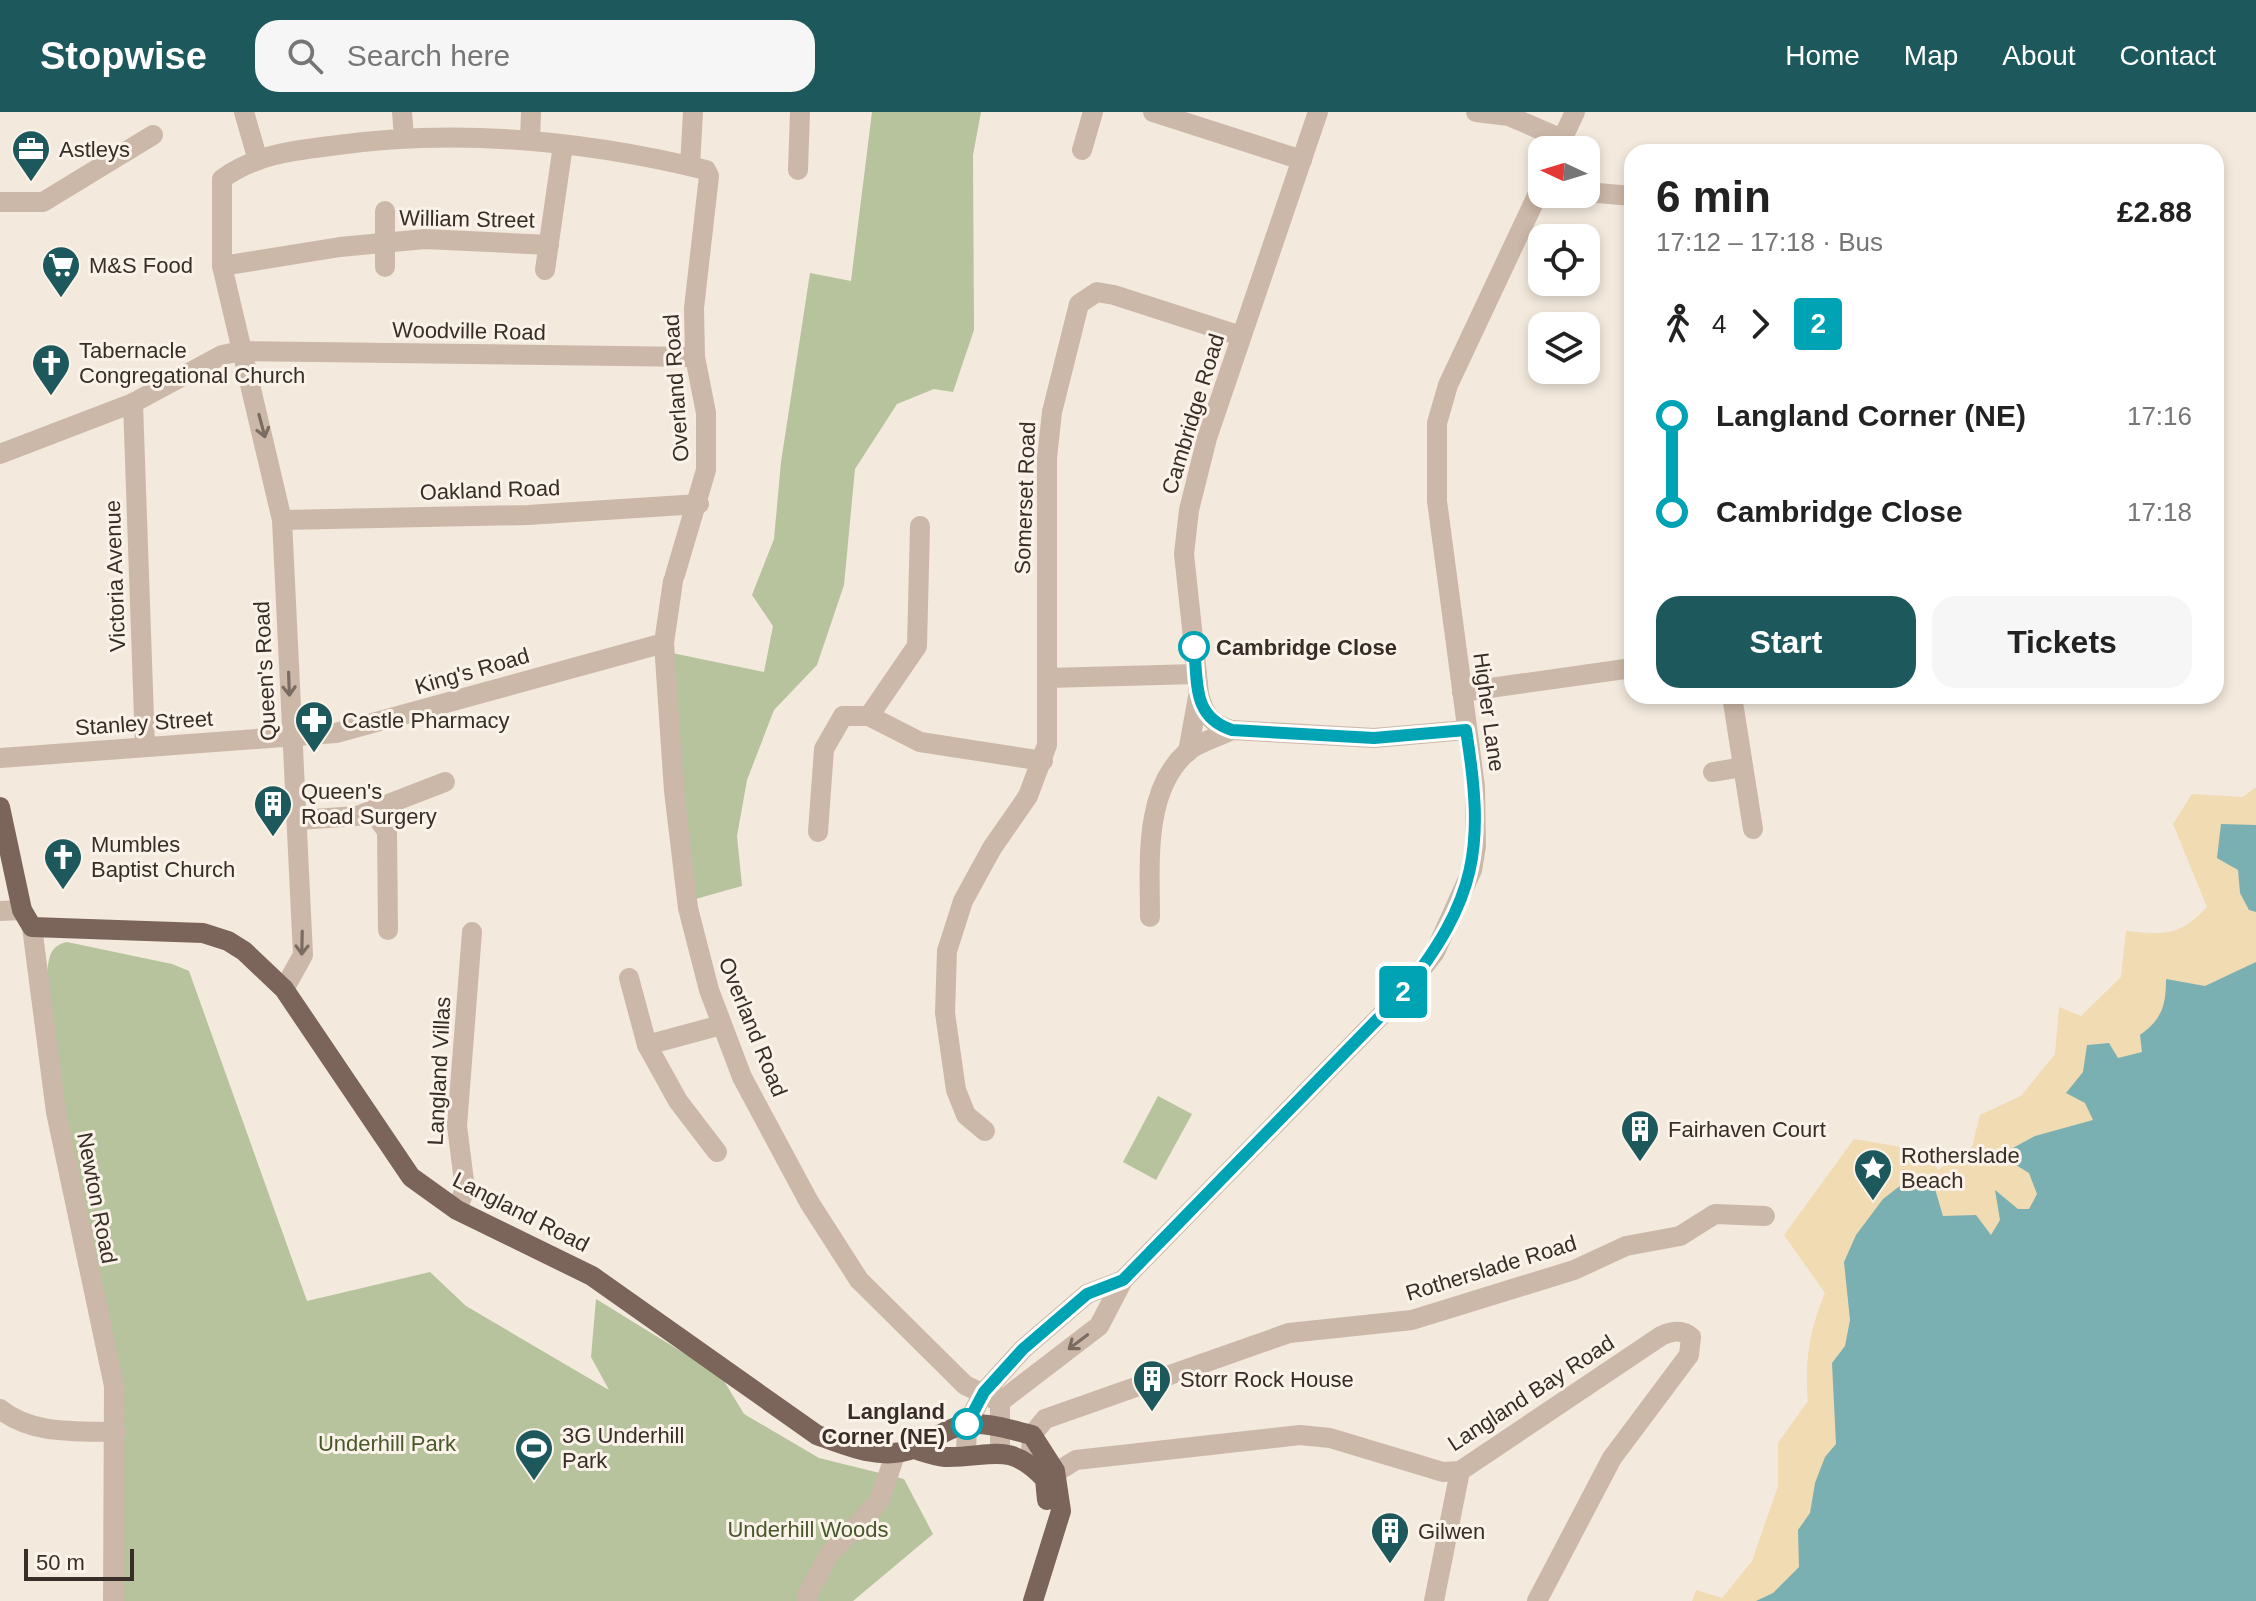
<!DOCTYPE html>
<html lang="en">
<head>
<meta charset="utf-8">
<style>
  body { margin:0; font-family:Helvetica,sans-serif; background:#f6f6f6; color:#222; height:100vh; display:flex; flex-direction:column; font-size:30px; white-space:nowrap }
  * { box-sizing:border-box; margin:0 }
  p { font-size:26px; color:#767676 }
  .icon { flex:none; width:44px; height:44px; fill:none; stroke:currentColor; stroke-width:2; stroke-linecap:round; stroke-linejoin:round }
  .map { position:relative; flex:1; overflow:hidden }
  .drawer { position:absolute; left:1624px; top:32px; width:600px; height:560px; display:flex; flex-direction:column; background:#fff; border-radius:24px; box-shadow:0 4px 12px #0003 }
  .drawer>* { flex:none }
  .badge { padding:0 16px; border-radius:6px; font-size:28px; line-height:52px }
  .needle { width:52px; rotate:274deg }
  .tools { position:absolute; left:1528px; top:24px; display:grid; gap:16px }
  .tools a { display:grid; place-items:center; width:72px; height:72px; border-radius:16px; background:#fff; box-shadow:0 4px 12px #0003; font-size:40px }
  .scale { position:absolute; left:24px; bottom:20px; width:110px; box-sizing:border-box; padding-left:8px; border:4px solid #392d28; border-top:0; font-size:22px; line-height:28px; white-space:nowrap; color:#392d28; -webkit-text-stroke:6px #fbf3e9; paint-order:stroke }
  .map>.badge { position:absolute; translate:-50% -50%; box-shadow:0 0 0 4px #fff }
  .legs { display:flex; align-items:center; gap:12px; height:88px; padding:0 32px; font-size:26px }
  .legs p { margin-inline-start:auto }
  .summary { display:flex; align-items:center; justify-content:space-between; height:136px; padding:0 32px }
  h1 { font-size:44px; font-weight:700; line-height:60px }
  .cta { display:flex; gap:16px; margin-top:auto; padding:16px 32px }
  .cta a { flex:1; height:92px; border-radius:24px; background:#1c585c; color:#fff; font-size:32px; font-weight:700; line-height:92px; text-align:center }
  .cta a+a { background:#f6f6f6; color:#222 }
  ul { padding:0 32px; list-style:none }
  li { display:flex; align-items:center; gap:28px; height:96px; font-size:30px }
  li i { display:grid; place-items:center; width:12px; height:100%; margin:0 10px; background:currentColor }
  li i::after { content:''; width:20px; height:20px; margin:-10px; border:6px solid; border-radius:50%; background:#fff }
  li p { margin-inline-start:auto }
  li:first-child i { background:linear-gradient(#0000 50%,currentColor 0) }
  li:last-child i { background:linear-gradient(currentColor 50%,#0000 0) }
  header { display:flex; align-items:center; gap:48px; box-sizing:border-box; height:112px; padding:0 40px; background:#1c585c; color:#fff }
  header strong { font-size:38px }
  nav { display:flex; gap:44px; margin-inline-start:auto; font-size:28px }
  .search { width:560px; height:72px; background:#f6f6f6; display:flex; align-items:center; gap:20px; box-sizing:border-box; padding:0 28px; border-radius:24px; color:#767676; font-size:30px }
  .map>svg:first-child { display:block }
  .green { fill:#b6c39c }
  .sand { fill:#f0dbb2 }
  .water { fill:#7ab0b2 }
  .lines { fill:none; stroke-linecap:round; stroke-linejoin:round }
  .minor { stroke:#ccb8a8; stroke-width:20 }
  .major { stroke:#7b6459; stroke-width:20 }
  .oneway { stroke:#7b6c62 }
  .line-1-casing { stroke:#fff; stroke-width:18 }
  .line-1 { stroke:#00a3b4; stroke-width:12 }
  .stop-1-dot { fill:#fff; stroke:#00a3b4; stroke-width:4 }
  .labels { text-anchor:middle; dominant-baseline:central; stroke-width:6; stroke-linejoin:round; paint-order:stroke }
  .poi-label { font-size:22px; fill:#392d28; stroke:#fbf3e9; text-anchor:start }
  .street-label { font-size:22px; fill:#392d28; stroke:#fbf3e9 }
  .stop-label { font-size:22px; font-weight:bold; fill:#392d28; stroke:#fbf3e9; text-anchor:start }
  .park-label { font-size:22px; fill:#48582b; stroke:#fbf3e9 }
</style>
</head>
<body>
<header>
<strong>Stopwise</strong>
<div class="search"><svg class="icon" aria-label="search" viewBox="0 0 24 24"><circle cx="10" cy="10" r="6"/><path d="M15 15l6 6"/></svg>Search here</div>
<nav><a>Home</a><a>Map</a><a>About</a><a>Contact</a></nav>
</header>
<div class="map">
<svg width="2256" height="1489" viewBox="0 0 2256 1489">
  <rect width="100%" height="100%" fill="#f3e9dd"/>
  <g class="green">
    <path d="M872,0H981L973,43L974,218L953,280L934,277L897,292L855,357L844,473L817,553L774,598L747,668L737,724L742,774L692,788L672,541L764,560L773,514L752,483L774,427L781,350L810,161L851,169Z"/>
    <path d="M67,830L172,852L189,859L307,1189L430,1160L466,1194L609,1278L591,1245L596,1187L721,1264L744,1302L819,1346L904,1367L933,1422L853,1489H123L120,1319L81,1114L47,863C49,846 49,834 67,830Z"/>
    <path d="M1158,984L1192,1002L1156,1068L1123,1050Z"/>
  </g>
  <path class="sand" d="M2256,675V1130L1901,1489H1692L1696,1478L1722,1486L1752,1449L1778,1374V1331L1808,1289C1804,1251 1810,1216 1825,1181L1784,1123L1854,1027L1925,1039L1938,1058L1972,1035L1980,1003L2021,984L2055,942L2059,895L2081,904L2121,865L2126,819C2165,823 2180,824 2207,795L2173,712L2192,682L2243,685Z"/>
  <g class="water">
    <path d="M2221,712L2256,713V800L2249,798L2240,781L2238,758L2217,746Z"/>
    <path d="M2256,850V1489H1756L1773,1481L1799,1455L1798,1418L1810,1401L1815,1371L1825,1345L1836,1332L1832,1251L1845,1234L1850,1208L1844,1150L1856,1123L1883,1087L1914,1063L1935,1077L1943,1104L1976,1103L1991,1123L2000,1108L1995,1078L2018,1097H2029L2037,1082L2029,1061L2011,1050V1037L2035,1024L2093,1008L2085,991L2066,981L2083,960L2087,933L2109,931L2118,946L2142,940L2140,923C2162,907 2166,894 2166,867L2205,874Z"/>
  </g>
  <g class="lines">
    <g class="minor">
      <path d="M244,0L257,45"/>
      <path d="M402,0L404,25"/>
      <path d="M1153,0L1302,48"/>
      <path d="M1318,0L1207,326L1189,398L1184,442L1199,582C1204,603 1212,612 1232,618L1374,626L1466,618"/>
      <path d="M1476,0L1509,4L1562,27"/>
      <path d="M530,28L531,0"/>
      <path d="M1558,36L1575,0"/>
      <path d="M1082,38L1093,0"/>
      <path d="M690,54L693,0"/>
      <path d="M798,58L800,0"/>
      <path d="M1586,80L1632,84"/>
      <path d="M0,90H43L153,23"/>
      <path d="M385,99V155"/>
      <path d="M222,154L340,135L425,127L549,133"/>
      <path d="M545,158L563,33"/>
      <path d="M133,291L145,635"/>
      <path d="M0,342L133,291L222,243L242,239L695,245"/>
      <path d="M282,408L528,403L699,392"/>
      <path d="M673,469L664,531L674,679L688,796L709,878L742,965L809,1090L859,1168L965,1273L1000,1290"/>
      <path d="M1047,566L1197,562"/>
      <path d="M1462,580L1632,556"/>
      <path d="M1732,584L1753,717"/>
      <path d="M869,604L917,534L920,414"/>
      <path d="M1188,640L1198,585"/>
      <path d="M0,646L336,621L664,531"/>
      <path d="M1713,660L1743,655"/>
      <path d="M372,699L387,719L388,818"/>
      <path d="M299,708L357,704L445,670"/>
      <path d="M818,720L824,637L843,604H869L920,630L1043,649"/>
      <path d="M0,799L22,798"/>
      <path d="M1150,805C1150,752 1143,679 1187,640C1198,630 1219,625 1232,618"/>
      <path d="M32,815L56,1000L114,1274L113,1489"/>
      <path d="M629,866L647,933L678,989L717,1040"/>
      <path d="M284,877L303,843L282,408L222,154V67C255,43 290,39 330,34C455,16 583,28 706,58L709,64L694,196L695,245L706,301V358L675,463"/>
      <path d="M647,933L721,913"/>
      <path d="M985,1019L966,1003L956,978L945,901L947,839L963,789L992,736L1028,684L1047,633V346L1052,300L1079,192L1097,180L1114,183L1241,224"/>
      <path d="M457,1098L465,1077L457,1014L472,820"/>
      <path d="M0,1297C31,1323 78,1319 116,1320"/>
      <path d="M1000,1339V1290L1099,1214L1123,1168L1402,882L1435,840L1472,758L1476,734L1475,675L1437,389V311L1448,273L1542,73"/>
      <path d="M1031,1339L1032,1323L1045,1307L1289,1221L1412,1208L1574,1158L1626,1134L1680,1124L1715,1102L1765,1104"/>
      <path d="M966,1343L967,1312L984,1280L1023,1237L1087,1182L1123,1168"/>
      <path d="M1045,1367L1076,1348L1300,1323L1330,1326L1443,1360L1460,1359L1661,1224C1672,1219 1682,1217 1691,1225L1689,1243L1612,1346L1537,1489"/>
      <path d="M808,1489L807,1483L830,1441L879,1390L896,1340"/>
      <path d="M1434,1489L1460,1359"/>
    </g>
    <g class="major">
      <path d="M0,695L22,798L32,815L203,821L228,829L244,839L284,877L411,1065L457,1098L592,1164L817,1323C847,1334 881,1349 913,1337C931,1330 944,1317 964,1313C985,1309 1011,1318 1032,1323L1055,1359L1061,1399L1033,1489"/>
      <path d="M914,1337C924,1340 935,1344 945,1345C992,1346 1008,1328 1045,1367L1047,1388"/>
    </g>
  </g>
  <defs><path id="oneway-shaft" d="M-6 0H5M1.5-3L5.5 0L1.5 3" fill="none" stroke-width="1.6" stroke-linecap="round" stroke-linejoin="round" transform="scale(2)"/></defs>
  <g class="oneway">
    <use href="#oneway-shaft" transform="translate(262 314) rotate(75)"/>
    <use href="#oneway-shaft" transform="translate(289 572) rotate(88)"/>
    <use href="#oneway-shaft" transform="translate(302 831) rotate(91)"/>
    <use href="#oneway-shaft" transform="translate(1078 1230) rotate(143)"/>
  </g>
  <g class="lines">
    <g class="line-1-casing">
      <path id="line-1" d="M967,1312L984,1280L1023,1237L1087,1182L1123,1168L1402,882C1478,786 1485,736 1466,618L1374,626L1232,618C1192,605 1198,571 1194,535"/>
    </g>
    <use href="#line-1" class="line-1"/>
  </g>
  <defs>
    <g id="office-pin" transform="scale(2)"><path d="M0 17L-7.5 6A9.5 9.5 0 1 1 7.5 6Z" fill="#1c585c" stroke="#fbf3e9"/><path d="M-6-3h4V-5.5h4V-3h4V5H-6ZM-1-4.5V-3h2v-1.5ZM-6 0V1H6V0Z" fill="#fff"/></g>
    <g id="supermarket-pin" transform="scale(2)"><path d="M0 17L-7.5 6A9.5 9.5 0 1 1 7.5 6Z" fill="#1c585c" stroke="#fbf3e9"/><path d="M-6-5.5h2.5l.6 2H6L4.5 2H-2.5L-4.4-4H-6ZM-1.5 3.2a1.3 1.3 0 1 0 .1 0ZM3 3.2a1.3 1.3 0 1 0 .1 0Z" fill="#fff"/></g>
    <g id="church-pin" transform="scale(2)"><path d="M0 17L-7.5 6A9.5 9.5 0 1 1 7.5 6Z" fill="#1c585c" stroke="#fbf3e9"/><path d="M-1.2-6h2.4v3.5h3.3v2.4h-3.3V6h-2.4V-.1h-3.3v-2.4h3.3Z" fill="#fff"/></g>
    <g id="pharmacy-pin" transform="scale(2)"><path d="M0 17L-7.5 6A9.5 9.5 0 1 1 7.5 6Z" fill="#1c585c" stroke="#fbf3e9"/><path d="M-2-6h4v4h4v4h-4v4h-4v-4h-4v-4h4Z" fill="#fff"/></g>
    <g id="building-pin" transform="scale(2)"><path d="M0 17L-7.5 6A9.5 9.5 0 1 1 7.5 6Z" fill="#1c585c" stroke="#fbf3e9"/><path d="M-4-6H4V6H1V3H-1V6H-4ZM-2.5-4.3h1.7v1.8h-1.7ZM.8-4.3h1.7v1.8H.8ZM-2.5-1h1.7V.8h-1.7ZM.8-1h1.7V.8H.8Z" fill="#fff"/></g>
    <g id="sight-pin" transform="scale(2)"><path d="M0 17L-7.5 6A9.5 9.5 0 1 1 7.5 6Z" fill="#1c585c" stroke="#fbf3e9"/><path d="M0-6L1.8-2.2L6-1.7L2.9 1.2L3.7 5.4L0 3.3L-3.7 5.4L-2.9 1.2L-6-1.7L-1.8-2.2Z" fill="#fff"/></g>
    <g id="stadium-pin" transform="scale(2)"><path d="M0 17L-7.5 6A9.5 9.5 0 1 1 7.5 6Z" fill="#1c585c" stroke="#fbf3e9"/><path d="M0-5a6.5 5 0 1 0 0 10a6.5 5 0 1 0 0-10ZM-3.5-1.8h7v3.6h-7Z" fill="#fff"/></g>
  </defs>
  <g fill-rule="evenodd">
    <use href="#office-pin" x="31" y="37"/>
    <use href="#supermarket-pin" x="61" y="153"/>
    <use href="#church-pin" x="51" y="251"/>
    <use href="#pharmacy-pin" x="314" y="608"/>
    <use href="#building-pin" x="273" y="692"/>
    <use href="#church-pin" x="63" y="745"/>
    <use href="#building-pin" x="1640" y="1017"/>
    <use href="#sight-pin" x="1873" y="1056"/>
    <use href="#building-pin" x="1152" y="1267"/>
    <use href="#stadium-pin" x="534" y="1336"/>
    <use href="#building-pin" x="1390" y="1419"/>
  </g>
  <g class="stop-1-dot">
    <circle cx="1194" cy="535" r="14"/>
    <circle cx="967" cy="1312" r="14"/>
  </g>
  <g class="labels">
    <g class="poi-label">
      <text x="59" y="37">Astleys</text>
      <text x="89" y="153">M&amp;S Food</text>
      <text x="79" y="238">Tabernacle<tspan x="79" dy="25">Congregational Church</tspan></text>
      <text x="342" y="608">Castle Pharmacy</text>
      <text x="301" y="679">Queen's<tspan x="301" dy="25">Road Surgery</tspan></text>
      <text x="91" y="732">Mumbles<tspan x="91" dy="25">Baptist Church</tspan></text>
      <text x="1668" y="1017">Fairhaven Court</text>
      <text x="1901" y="1043">Rotherslade<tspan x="1901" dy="25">Beach</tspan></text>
      <text x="1180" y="1267">Storr Rock House</text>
      <text x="562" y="1323">3G Underhill<tspan x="562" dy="25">Park</tspan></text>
      <text x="1418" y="1419">Gilwen</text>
    </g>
    <g class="street-label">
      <text transform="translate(467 107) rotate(1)">William Street</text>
      <text transform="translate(469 219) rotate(1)">Woodville Road</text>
      <text transform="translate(676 276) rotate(-94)">Overland Road</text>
      <text transform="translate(1193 302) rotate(-73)">Cambridge Road</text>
      <text transform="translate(490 378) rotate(-2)">Oakland Road</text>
      <text transform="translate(1025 386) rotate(-88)">Somerset Road</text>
      <text transform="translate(115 464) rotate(-92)">Victoria Avenue</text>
      <text transform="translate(265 559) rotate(-93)">Queen's Road</text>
      <text transform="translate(472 559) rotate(-16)">King's Road</text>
      <text transform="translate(1489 600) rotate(82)">Higher Lane</text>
      <text transform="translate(144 611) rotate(-4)">Stanley Street</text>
      <text transform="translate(753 915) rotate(68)">Overland Road</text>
      <text transform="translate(439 959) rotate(-87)">Langland Villas</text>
      <text transform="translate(97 1086) rotate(79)">Newton Road</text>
      <text transform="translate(521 1100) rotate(27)">Langland Road</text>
      <text transform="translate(1491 1156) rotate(-17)">Rotherslade Road</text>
      <text transform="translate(1531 1281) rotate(-33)">Langland Bay Road</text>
    </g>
    <g class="stop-label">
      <text x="1216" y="535">Cambridge Close</text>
      <text x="945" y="1299" text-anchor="end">Langland<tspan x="945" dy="25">Corner (NE)</tspan></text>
    </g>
    <g class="park-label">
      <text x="387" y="1331">Underhill Park</text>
      <text x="808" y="1417">Underhill Woods</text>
    </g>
  </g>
</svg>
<div class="tools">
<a><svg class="needle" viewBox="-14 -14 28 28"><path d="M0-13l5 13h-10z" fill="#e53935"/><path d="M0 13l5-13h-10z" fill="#767676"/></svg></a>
<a><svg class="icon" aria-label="locate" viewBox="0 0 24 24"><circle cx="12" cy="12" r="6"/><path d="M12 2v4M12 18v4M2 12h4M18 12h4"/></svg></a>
<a><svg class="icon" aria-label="layers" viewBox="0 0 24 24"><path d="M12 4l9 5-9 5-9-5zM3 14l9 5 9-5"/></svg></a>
</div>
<div class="scale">50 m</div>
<b class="badge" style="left:1403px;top:880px;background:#00a3b4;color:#fff">2</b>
<section class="drawer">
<div class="summary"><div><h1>6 min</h1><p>17:12 – 17:18 · Bus</p></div><b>£2.88</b></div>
<div class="legs"><svg class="icon" aria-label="walk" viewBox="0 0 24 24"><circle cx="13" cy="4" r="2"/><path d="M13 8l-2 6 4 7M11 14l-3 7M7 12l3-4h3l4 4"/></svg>4<svg class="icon" aria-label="forward" viewBox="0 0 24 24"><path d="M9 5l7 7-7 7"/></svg><b class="badge" style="background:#00a3b4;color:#fff">2</b></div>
<ul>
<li><i style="color:#00a3b4"></i><b>Langland Corner (NE)</b><p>17:16</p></li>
<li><i style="color:#00a3b4"></i><b>Cambridge Close</b><p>17:18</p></li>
</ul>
<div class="cta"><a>Start</a><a>Tickets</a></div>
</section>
</div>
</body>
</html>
